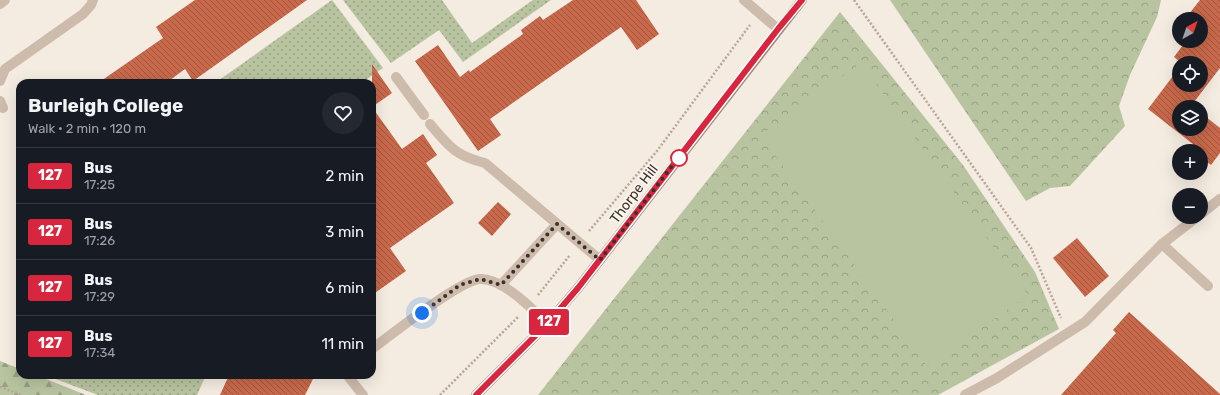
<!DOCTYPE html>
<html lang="en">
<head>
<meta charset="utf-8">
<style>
  body { margin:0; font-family:Rubik,sans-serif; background:#242831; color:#f1f3f6; height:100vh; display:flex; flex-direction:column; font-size:15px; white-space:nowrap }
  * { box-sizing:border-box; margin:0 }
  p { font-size:13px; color:#9ea1a6 }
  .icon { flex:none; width:22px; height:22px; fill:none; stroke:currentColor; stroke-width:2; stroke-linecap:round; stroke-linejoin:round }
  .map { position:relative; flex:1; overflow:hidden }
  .details { position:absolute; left:16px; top:79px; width:360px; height:300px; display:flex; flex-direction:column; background:#171b24; border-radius:12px; box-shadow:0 4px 16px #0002 }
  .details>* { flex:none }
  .badge { padding:0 8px; border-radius:3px; font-size:14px; line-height:26px }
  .needle { width:26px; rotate:40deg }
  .tools { position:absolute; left:1172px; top:12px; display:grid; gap:8px }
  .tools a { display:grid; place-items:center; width:36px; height:36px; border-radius:50%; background:#171b24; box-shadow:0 4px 16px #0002; font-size:20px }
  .you { position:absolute; width:20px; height:20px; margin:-10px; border:3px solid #fff; border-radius:50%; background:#1a73e8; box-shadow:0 0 0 6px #1a73e833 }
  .map>.badge { position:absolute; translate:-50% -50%; box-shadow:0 0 0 2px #fff }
  .round { display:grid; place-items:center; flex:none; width:42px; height:42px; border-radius:21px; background:#242831 }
  .summary { display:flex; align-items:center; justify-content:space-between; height:68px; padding:0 12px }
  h1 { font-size:19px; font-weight:700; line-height:30px }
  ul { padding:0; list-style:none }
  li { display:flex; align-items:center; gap:12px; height:56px; padding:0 12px; border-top:1px solid #363941 }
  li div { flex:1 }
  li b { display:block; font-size:15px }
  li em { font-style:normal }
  li .badge { min-width:44px; font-weight:700; text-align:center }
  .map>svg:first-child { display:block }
  .grass { fill:url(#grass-dots) }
  .forest { fill:url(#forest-firs) }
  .park { fill:url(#park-crowns) }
  .pitch { fill:#b8c4a0 }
  .building { fill:url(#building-back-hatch) }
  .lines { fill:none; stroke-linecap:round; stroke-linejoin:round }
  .path { stroke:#b9a596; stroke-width:2.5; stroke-dasharray:2 2; stroke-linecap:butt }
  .lane { stroke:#cdbbac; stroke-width:10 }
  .secondary { stroke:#a18a7d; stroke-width:10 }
  .line-casing { stroke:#fff; stroke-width:9 }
  .line { stroke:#d7263d; stroke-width:6 }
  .walk { stroke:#3b302b; stroke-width:4; stroke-dasharray:0 7.2 }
  .stop-dot { fill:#fff; stroke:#d7263d; stroke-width:2 }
  .labels { text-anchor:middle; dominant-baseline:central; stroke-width:3.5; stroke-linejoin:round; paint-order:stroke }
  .street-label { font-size:14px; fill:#3b302b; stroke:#fbf5ee }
</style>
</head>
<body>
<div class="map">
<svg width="1220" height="395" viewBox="0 0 1220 395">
  <defs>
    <pattern id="grass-dots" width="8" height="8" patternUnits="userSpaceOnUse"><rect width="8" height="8" fill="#b8c4a0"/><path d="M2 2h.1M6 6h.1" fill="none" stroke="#97a083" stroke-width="1.8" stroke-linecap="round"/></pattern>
    <pattern id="forest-firs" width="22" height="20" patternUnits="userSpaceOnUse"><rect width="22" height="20" fill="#b8c4a0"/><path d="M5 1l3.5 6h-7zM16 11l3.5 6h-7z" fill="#97a083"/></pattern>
    <pattern id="park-crowns" width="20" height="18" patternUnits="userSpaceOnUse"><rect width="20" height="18" fill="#b8c4a0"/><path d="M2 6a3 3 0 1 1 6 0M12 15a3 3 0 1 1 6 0" fill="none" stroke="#97a083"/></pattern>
    <pattern id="building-back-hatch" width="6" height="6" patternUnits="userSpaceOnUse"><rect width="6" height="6" fill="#c8694b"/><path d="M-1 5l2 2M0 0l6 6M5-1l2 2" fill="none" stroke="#a4573f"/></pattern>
  </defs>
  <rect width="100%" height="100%" fill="#f4ebe1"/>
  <g class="grass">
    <path d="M332,0L383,68L361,83H215Z"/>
    <path d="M343,0H442L472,43L533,0H551L463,62L439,30L391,63Z"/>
    <path d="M45,375H206L197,395H98Z"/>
  </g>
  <path class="forest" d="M0,361L20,369V375H36L86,395H0Z"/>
  <g class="park">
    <path d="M890,0H1161L1157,17L1130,75L1119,106L1125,126L1070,186L1050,188L1026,201Z"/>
    <path d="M840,12L963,165L1035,272L1059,329L938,395H538Z"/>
  </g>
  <path class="pitch" d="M861,63L1028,295L927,366L761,135Z"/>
  <g class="building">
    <path d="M195,0H307L193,81L185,69L166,83H98L163,38L156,27Z"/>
    <path d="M573,0H636L659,34L637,50L621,27L490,119L501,135L478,151L415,61L438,45L460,77L469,70L470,72L523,34L521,30L540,16L543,20Z"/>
    <path d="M1200,0H1220V68L1191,106L1193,107H1179V129H1201V113L1220,128V153L1211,165L1201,158V151H1195L1198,148L1148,109L1179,68V85H1201V63H1181L1174,57L1186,41H1201V22L1203,19H1185Z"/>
    <path d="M372,64L392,93L372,107L402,149L423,134L437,155L426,163L454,203L390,248L406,271L372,295Z"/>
    <path d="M498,202L511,214L492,236L478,223Z"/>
    <path d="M1077,238L1109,276L1085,297L1053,258Z"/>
    <path d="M1129,312L1220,394V395H1061L1116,333L1113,330Z"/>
    <path d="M229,375H315L305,395H220Z"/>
  </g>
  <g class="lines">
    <g class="path">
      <path d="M854,0L1031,248L1061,318"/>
      <path d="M589,231L657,151L750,25"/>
      <path d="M538,295L570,255"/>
      <path d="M0,387L22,395"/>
      <path d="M440,395L519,316"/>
    </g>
    <g class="lane">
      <path d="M744,0L778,29"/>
      <path d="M0,4L5,0"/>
      <path d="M396,77L424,115"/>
      <path d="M0,81L5,69L83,14L91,5L93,0"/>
      <path d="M0,101L3,108"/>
      <path d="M430,124C449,146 455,156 485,163L600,260"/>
      <path d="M1201,214L1220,199"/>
      <path d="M1162,244L1208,286"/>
      <path d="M501,285L557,224"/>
      <path d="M372,349C392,334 460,280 480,279C502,278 533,309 547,324"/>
      <path d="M347,375L363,395"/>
      <path d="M965,395L997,378L1085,322L1162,244L1197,217"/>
    </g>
    <path class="secondary" d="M476,395L547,324L578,288L802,0"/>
  </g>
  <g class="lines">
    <g class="line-casing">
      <path id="line" d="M476,395L547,324L578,288L778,29L802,0"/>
    </g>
    <use href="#line" class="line"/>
    <path class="walk" d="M422,313L460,285L480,279L501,285L557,224L600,260L682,153L679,158"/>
  </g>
  <circle class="stop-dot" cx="679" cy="158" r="8"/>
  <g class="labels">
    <g class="street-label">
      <text transform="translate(634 194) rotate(-53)">Thorpe Hill</text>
    </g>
  </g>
</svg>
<div class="tools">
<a><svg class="needle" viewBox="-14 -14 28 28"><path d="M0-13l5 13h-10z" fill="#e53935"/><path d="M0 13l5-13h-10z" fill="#9ea1a6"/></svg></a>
<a><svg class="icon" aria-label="locate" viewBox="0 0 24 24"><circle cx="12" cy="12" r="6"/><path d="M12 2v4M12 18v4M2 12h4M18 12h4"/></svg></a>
<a><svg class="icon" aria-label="layers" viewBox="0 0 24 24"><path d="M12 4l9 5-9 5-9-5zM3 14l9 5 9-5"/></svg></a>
<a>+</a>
<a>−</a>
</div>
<div class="you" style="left:422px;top:313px"></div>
<b class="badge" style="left:549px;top:322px;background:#d7263d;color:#fff">127</b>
<section class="details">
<div class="summary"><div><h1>Burleigh College</h1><p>Walk · 2 min · 120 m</p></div><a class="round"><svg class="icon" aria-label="heart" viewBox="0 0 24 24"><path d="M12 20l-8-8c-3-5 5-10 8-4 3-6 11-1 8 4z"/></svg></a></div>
<ul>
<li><span class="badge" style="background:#d7263d;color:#fff">127</span><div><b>Bus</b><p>17:25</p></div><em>2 min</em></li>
<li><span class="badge" style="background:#d7263d;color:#fff">127</span><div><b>Bus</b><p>17:26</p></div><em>3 min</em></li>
<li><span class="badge" style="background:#d7263d;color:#fff">127</span><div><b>Bus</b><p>17:29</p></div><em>6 min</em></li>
<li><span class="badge" style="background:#d7263d;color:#fff">127</span><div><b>Bus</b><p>17:34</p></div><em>11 min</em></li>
</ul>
</section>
</div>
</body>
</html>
